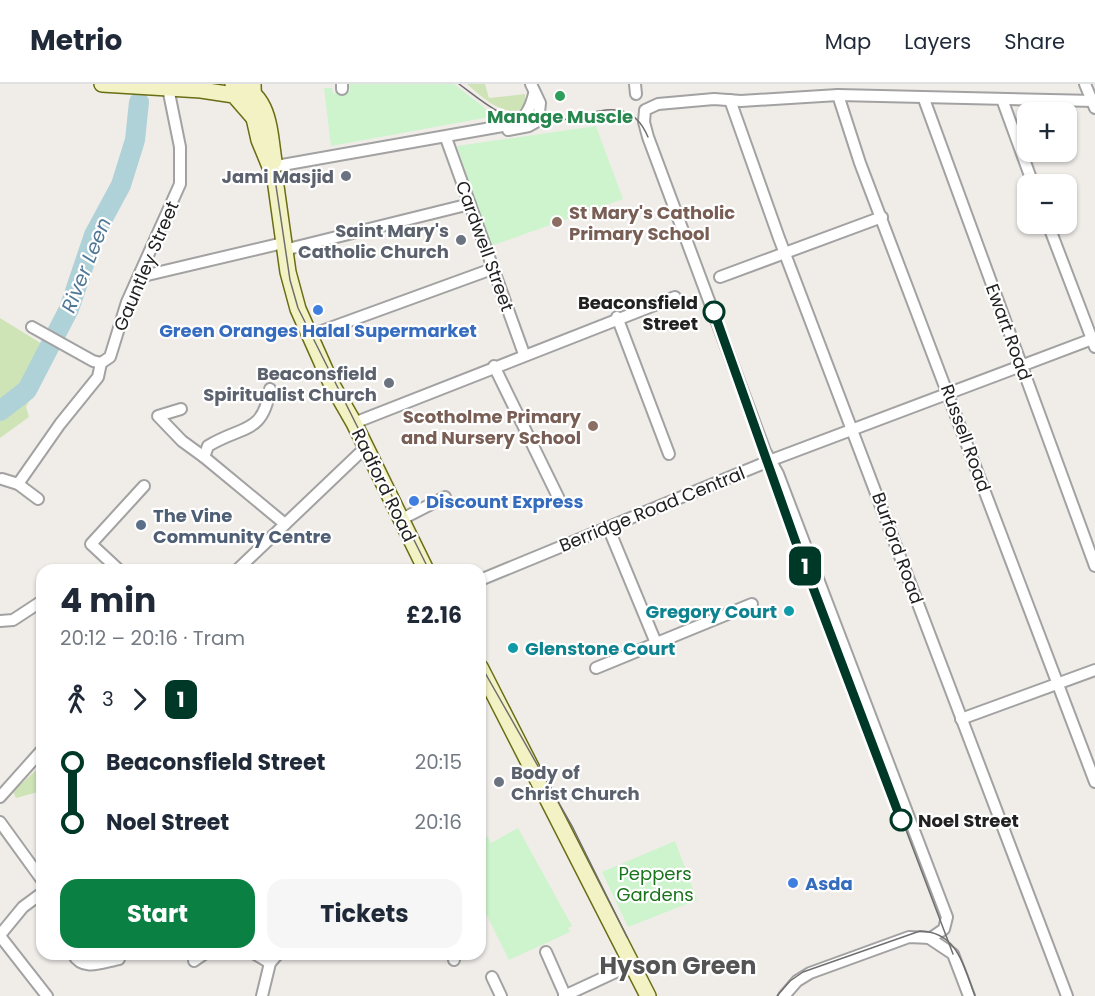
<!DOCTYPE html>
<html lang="en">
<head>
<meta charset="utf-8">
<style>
  body { margin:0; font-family:Poppins,sans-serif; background:#f6f6f7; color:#1f2937; height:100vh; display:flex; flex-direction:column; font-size:22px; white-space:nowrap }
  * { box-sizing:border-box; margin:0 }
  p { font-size:20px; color:#747a83 }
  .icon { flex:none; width:33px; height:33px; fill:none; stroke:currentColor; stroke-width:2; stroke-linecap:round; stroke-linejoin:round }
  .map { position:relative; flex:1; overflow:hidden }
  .drawer { position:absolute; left:36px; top:480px; width:450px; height:396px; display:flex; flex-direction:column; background:#fff; border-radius:18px; box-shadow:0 2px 4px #0004 }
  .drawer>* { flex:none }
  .badge { padding:0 12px; border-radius:9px; font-size:21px; line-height:39px }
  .tools { position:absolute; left:1017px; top:18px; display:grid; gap:12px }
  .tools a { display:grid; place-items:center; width:60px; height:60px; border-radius:12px; background:#fff; box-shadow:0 2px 4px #0004; font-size:30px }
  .map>.badge { position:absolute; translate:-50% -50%; box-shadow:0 0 0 3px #fff }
  .legs { display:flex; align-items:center; gap:9px; height:66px; padding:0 24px; font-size:20px }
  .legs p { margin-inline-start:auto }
  .summary { display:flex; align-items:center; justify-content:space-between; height:102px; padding:0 24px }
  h1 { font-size:33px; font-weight:700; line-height:45px }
  .cta { display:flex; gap:12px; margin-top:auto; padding:12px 24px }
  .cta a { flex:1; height:69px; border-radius:18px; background:#0b8043; color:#fff; font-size:24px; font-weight:700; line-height:69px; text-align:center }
  .cta a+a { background:#f6f6f7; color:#1f2937 }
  ul { padding:0 24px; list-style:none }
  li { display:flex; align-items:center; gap:21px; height:60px; font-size:22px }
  li i { display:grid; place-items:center; width:9px; height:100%; margin:0 8px; background:currentColor }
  li i::after { content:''; width:15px; height:15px; margin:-8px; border:4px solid; border-radius:50%; background:#fff }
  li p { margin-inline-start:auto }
  li:first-child i { background:linear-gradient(#0000 50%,currentColor 0) }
  li:last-child i { background:linear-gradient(currentColor 50%,#0000 0) }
  header { display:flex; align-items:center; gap:36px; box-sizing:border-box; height:84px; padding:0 30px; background:#fff; border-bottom:2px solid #e0e1e3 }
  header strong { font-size:28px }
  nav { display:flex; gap:33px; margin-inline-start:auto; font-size:21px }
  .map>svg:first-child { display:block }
  .grass { fill:#cfe4b6 }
  .park { fill:#cdf4cd }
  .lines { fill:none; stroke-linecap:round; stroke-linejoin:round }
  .river { stroke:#afd1d8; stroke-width:20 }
  .street-casing { stroke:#a2a2a2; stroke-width:14 }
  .secondary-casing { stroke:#696d13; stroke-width:18 }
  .street { stroke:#fff; stroke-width:10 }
  .secondary { stroke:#f3f2c5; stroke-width:15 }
  .tram { stroke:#6f6f6f; stroke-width:1.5 }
  .line-1-casing { stroke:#fff; stroke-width:14 }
  .line-1 { stroke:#003828; stroke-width:9 }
  .leisure-dot { fill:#2e9e5b; stroke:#fff; stroke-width:2 }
  .worship-dot { fill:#6b7280; stroke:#fff; stroke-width:2 }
  .education-dot { fill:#8d6e63; stroke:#fff; stroke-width:2 }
  .shop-dot { fill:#3f7fe0; stroke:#fff; stroke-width:2 }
  .stop-1-dot { fill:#fff; stroke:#003828; stroke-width:3 }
  .service-dot { fill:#5c6f8a; stroke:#fff; stroke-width:2 }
  .culture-dot { fill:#0f9aa8; stroke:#fff; stroke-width:2 }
  .labels { text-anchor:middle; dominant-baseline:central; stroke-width:4.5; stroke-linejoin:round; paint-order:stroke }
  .leisure-label { font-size:18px; font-weight:bold; fill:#27864d; stroke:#fff }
  .worship-label { font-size:18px; font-weight:bold; fill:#5b616d; stroke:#fff; text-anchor:end }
  .education-label { font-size:18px; font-weight:bold; fill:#785e54; stroke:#fff; text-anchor:start }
  .street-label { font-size:18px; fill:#212121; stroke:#fff }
  .stop-label { font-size:18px; font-weight:bold; fill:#212121; stroke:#fff; text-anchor:end }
  .shop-label { font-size:18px; font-weight:bold; fill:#366cbe; stroke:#fff; text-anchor:start }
  .service-label { font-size:18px; font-weight:bold; fill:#4e5e75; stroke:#fff; text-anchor:start }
  .culture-label { font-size:18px; font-weight:bold; fill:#0d838f; stroke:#fff; text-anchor:end }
  .park-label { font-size:18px; fill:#1a741c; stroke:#fff }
  .water-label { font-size:20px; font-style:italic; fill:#517897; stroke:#fff }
  .district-label { font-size:24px; font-weight:bold; fill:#545454; stroke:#fff }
</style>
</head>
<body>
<header>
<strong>Metrio</strong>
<nav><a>Map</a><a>Layers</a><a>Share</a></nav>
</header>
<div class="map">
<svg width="1095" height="912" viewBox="0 0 1095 912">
  <rect width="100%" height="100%" fill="#f0ede9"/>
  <g class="grass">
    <path d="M467,0H485L489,14L525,10V18L519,27C498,29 482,13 467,0Z"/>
    <path d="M0,234L55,268L26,323L29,333L0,354Z"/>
    <path d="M42,681V707L16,714L13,707Z"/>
  </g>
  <g class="park">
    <path d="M349,0H454L495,32L331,62L324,4H332L333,10L350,8Z"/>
    <path d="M596,42L623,115L491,162L457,62Z"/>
    <path d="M518,744L572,842L568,844L570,848L509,876L480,818V757L487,752L491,759Z"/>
    <path d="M675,757L697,816L628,843L602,788Z"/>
  </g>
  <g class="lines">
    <path class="river" d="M0,327L27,306L69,225L94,151L121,101L135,56L139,18"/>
    <g class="street-casing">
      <g id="street">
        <path d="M342,0V5"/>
        <path d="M635,0L636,10"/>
        <path d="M1085,0L1095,24"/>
        <path d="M838,11L860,79L1095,698"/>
        <path d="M924,15L1095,482"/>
        <path d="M1002,15L1033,100"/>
        <path d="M730,16L779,154L1067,912"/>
        <path d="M508,46L529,42L538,37L540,19L531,0"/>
        <path d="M446,54L524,270"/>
        <path d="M271,83L508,41C525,36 530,26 534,10"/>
        <path d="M1048,140L1095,263"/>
        <path d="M284,166L470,120"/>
        <path d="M139,193L283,159"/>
        <path d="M720,193L882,133"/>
        <path d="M617,233L669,370"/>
        <path d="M32,243L93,277L101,279L110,273L127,218L180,100V63L168,4"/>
        <path d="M308,252L492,185"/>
        <path d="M494,282L560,417"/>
        <path d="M270,305C263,351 242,341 208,362L204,373L285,440"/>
        <path d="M181,325L158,332L182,357L204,373"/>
        <path d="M354,339L675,213"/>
        <path d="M2,395L18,400L38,415"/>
        <path d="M18,400L60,340L98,293L101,279"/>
        <path d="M400,436L445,413"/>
        <path d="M608,443L656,559"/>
        <path d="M119,486L91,460L144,402"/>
        <path d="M237,486L366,363"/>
        <path d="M480,496L769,377L1095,254"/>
        <path d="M0,537L13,536L42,517"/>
        <path d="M596,584L752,520"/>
        <path d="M961,635L1095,586"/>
        <path d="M0,713L42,666"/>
        <path d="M0,738L42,796"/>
        <path d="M0,851L23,823L42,809"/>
        <path d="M0,852L47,912"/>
        <path d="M929,854L953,870L969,912"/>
        <path d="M546,868L565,911"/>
        <path d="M73,870C83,888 103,878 119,875"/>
        <path d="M255,870L270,879"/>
        <path d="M453,870L454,876"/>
        <path d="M194,877L204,870"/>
        <path d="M492,893L501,912"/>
        <path d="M262,912L270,879L278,870"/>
        <path d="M564,912L633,880"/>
        <path d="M784,912L797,897L810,889L909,853L931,854L944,845L947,833L778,390L765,367L648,53L644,38L645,26L658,20L714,15L741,17L838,11L1095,17"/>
      </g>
    </g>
    <g class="secondary-casing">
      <g id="secondary">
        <path d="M102,0L201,6L234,11L254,34"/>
        <path d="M233,0C270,8 269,45 274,77"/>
        <path d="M253,0L254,34L259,56L275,95L288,188L298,225L331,299L354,339L426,486"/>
        <path d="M480,583L648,912"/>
      </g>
    </g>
    <use href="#street" class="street"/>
    <use href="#secondary" class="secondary"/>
    <g class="tram">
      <path d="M459,0C483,18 504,37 536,39C579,41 626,0 648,53"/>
      <path d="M275,95L290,196L298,224L429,486"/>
      <path d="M769,377L796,456L953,870"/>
      <path d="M480,580L572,742L627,853"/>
      <path d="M777,912L790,897L803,888L920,847C958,848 964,883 975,912"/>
    </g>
  </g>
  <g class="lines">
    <g class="line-1-casing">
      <path id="line-1" d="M714,228L795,456L901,736"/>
    </g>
    <use href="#line-1" class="line-1"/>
  </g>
  <circle class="leisure-dot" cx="560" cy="12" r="6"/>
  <g class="worship-dot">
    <circle cx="346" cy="92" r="6"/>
    <circle cx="461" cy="156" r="6"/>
    <circle cx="389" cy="299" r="6"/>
    <circle cx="499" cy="698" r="6"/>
  </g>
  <g class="education-dot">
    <circle cx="557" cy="138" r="6"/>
    <circle cx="593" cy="342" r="6"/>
  </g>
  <g class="shop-dot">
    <circle cx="318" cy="226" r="6"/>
    <circle cx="414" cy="417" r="6"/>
    <circle cx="793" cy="799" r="6"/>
  </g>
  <g class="stop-1-dot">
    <circle cx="714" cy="228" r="10"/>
    <circle cx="901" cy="736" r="10"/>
  </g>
  <circle class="service-dot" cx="141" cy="441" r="6"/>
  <g class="culture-dot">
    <circle cx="789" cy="527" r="6"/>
    <circle cx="513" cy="564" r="6"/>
  </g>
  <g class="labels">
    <g class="leisure-label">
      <text x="560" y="32">Manage Muscle</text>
    </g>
    <g class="worship-label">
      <text x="334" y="92">Jami Masjid</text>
      <text x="449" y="146">Saint Mary's<tspan x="449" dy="21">Catholic Church</tspan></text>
      <text x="377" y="289">Beaconsfield<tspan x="377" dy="21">Spiritualist Church</tspan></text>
      <text x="511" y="688" text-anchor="start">Body of<tspan x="511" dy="21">Christ Church</tspan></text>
    </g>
    <g class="education-label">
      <text x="569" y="128">St Mary's Catholic<tspan x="569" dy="21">Primary School</tspan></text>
      <text x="581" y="332" text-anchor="end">Scotholme Primary<tspan x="581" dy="21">and Nursery School</tspan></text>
    </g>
    <g class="street-label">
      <text transform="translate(485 162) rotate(70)">Cardwell Street</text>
      <text transform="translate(146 182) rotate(-67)">Gauntley Street</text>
      <text transform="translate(1009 248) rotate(70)">Ewart Road</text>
      <text transform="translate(966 354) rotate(70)">Russell Road</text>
      <text transform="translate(384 401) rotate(64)">Radford Road</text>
      <text transform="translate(652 425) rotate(-22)">Berridge Road Central</text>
      <text transform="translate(898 464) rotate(70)">Burford Road</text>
    </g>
    <g class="stop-label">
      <text x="698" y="218">Beaconsfield<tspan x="698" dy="21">Street</tspan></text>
      <text x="918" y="736" text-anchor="start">Noel Street</text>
    </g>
    <g class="shop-label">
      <text x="318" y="246" text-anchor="middle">Green Oranges Halal Supermarket</text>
      <text x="426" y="417">Discount Express</text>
      <text x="805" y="799">Asda</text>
    </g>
    <g class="service-label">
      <text x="153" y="431">The Vine<tspan x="153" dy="21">Community Centre</tspan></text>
    </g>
    <g class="culture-label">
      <text x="777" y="527">Gregory Court</text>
      <text x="525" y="564" text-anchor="start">Glenstone Court</text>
    </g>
    <g class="park-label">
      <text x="655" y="789">Peppers<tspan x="655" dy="21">Gardens</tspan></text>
    </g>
    <g class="water-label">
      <text transform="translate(86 181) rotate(-68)">River Leen</text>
    </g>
    <g class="district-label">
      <text x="678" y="881">Hyson Green</text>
    </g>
  </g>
</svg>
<div class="tools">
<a>+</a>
<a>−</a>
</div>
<b class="badge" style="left:805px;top:482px;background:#003828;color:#fff">1</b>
<section class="drawer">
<div class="summary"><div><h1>4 min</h1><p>20:12 – 20:16 · Tram</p></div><b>£2.16</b></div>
<div class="legs"><svg class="icon" aria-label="walk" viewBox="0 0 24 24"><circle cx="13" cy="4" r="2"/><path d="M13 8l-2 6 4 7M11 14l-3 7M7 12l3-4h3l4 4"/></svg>3<svg class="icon" aria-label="forward" viewBox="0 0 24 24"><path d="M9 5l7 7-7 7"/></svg><b class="badge" style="background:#003828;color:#fff">1</b></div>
<ul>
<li><i style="color:#003828"></i><b>Beaconsfield Street</b><p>20:15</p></li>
<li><i style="color:#003828"></i><b>Noel Street</b><p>20:16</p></li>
</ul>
<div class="cta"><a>Start</a><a>Tickets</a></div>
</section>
</div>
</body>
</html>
